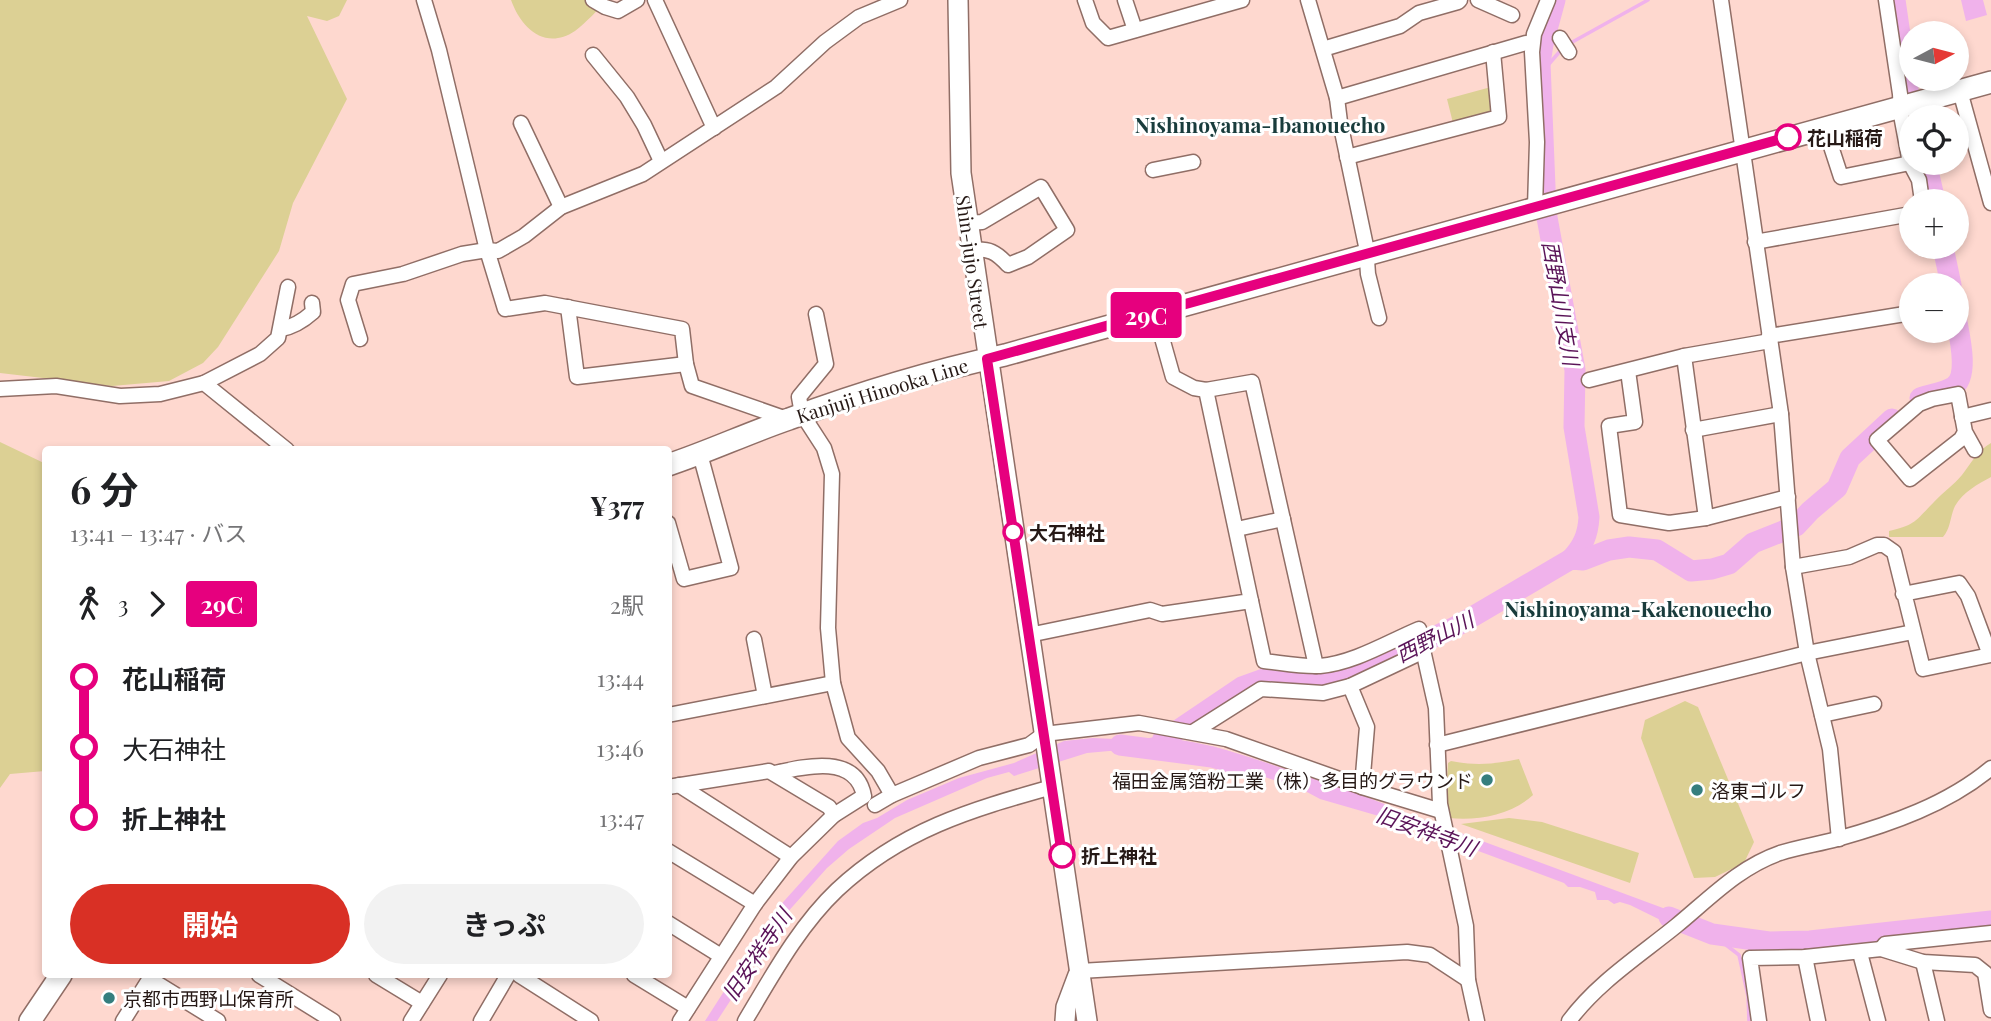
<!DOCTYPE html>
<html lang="ja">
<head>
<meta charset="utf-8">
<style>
  body { margin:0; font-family:"Playfair Display","Noto Sans JP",serif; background:#f2f2f2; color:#202124; height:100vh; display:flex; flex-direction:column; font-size:26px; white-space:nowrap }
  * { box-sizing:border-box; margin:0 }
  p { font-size:23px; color:#757577 }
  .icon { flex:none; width:38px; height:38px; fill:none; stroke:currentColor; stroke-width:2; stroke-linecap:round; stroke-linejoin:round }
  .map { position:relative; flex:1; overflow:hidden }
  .details { position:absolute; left:42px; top:446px; width:630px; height:532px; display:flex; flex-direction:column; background:#fff; border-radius:7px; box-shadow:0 4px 10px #0003 }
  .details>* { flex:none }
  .badge { padding:0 14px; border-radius:5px; font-size:24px; line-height:46px }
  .needle { width:46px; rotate:83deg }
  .fabs { position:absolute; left:1899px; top:21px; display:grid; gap:14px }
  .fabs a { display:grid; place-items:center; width:70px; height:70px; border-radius:50%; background:#fff; box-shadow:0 4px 10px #0003; font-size:35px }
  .map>.badge { position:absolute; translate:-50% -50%; box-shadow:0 0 0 4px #fff }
  .legs { display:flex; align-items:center; gap:10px; height:77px; padding:0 28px; font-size:23px }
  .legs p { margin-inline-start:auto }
  .headline { display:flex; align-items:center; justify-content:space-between; height:119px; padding:0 28px }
  h1 { font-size:38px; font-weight:700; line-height:52px }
  .button { display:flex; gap:14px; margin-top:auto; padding:14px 28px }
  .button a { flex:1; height:80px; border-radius:42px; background:#d93025; color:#fff; font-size:28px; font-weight:700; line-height:80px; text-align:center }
  .button a+a { background:#f2f2f2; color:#202124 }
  ul { padding:0 28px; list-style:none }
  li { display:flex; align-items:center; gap:24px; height:70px; font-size:26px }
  li i { display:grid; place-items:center; width:10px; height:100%; margin:0 9px; background:currentColor }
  li i::after { content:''; width:18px; height:18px; margin:-9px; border:5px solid; border-radius:50%; background:#fff }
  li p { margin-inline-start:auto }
  li:first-child i { background:linear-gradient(#0000 50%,currentColor 0) }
  li:last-child i { background:linear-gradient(currentColor 50%,#0000 0) }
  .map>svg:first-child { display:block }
  .green { fill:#dcd094 }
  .water { fill:#f0b2eb }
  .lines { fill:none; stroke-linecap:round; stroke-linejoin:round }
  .stream { stroke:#f0b2eb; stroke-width:3.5 }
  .river { stroke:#f0b2eb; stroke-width:21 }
  .street-casing { stroke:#906e66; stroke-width:17 }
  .secondary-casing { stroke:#906e66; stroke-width:22 }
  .primary-casing { stroke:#906e66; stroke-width:24 }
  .street { stroke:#fff; stroke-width:14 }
  .secondary { stroke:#fff; stroke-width:19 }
  .primary { stroke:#fff; stroke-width:21 }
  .line-1-casing { stroke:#fff; stroke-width:16 }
  .line-1 { stroke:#e6007e; stroke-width:10 }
  .stop-1-dot { fill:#fff; stroke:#e6007e; stroke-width:3.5 }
  .poi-dot { fill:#357e7e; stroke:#fff; stroke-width:2.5 }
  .labels { text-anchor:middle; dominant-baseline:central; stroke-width:6; stroke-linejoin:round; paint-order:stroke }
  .stop-label { font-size:19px; font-weight:bold; fill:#261916; stroke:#fff; text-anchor:start }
  .street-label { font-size:19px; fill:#261916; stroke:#fff }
  .poi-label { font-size:19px; fill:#261916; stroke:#fff; text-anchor:start }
  .neighbourhood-label { font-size:21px; font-weight:bold; fill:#193c3c; stroke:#fff }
  .water-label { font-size:21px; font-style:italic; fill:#5a1358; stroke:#fff }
</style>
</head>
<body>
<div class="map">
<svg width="1991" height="1021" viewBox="0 0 1991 1021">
  <rect width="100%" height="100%" fill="#fed8cf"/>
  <g class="green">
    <path d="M0,0H347L339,16L327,21L307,16L347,99L293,203L279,251L218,347L203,363L169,381L112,386L0,373Z"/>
    <path d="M511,0H608C597,10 587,22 575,31C545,51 521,28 511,0Z"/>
    <path d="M1491,87L1494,108L1487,115L1453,123L1447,99Z"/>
    <path d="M0,442L46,464L45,771L10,774L0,788Z"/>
    <path d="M1991,443V477C1978,484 1963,492 1955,506C1950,516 1951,528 1943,537H1889V531C1916,525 1916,520 1934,502C1943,492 1954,485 1962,475C1971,463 1978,450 1991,443Z"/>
    <path d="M1685,701L1698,707L1754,842L1744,863L1715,877L1694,878L1641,738L1645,720Z"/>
    <path d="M1519,759L1533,795C1511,815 1478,821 1449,818L1446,799L1448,763L1451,761C1475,766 1496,764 1519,759Z"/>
    <path d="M1509,818L1542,822L1639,853L1630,883L1461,824Z"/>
  </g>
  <g class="water">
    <path d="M1961,0H1983L1987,15L1966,21Z"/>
    <path d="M1155,737C1204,741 1237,753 1282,768C1322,782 1362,794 1401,811L1698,921L1687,933L1630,905L1620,902L1614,904L1608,900H1597L1595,892L1580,887H1568L1564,883L1403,823L1320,799L1307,792L1251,772L1243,775L1227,768L1225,761L1165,746L1087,753L1014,776L1009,772L987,778L895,818L849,849L827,868L777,924L736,991L731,994L732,998L717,1021H705L776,910L838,841L863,823L877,818L907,800L959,778L1014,763L1064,741L1093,738L1137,740Z"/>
  </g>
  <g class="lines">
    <g class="stream">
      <path d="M1567,45L1648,0"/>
      <path d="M1541,82L1549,64L1561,50"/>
      <path d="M1712,934L1739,955L1748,996L1749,1021"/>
    </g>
    <g class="river">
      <path d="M1555,0L1543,44L1540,63L1546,212L1575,370L1574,427L1589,517C1588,535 1583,546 1571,559"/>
      <path d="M1895,0L1912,117"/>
      <path d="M1924,163L1929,175L1935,201"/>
      <path d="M1943,247L1951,285"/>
      <path d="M1920,398C1930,394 1944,393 1953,387C1970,377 1959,334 1956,317"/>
      <path d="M1162,741L1242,687L1267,678L1310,683L1352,676L1455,627L1571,559L1583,560L1609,550L1629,547L1657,550L1691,571L1712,569L1729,564L1753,543L1796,526L1810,511L1837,488L1850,458L1892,419"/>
      <path d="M1120,745L1212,757L1229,762"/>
      <path d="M1669,917L1712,934L1769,942L1810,941L1991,921"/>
    </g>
    <g class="street-casing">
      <g id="street">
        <path d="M424,0L439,50L487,250L498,251L524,236L561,207L643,174L776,87L825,42L859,17L900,0"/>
        <path d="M593,0L605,7L618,11L637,0"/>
        <path d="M655,0L714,128"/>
        <path d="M1085,0L1093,23L1108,38L1242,0"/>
        <path d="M1125,0L1135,30"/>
        <path d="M1308,0L1337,98L1340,122L1366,246L1368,274L1379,318"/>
        <path d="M1478,0L1512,15"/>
        <path d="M1721,0L1781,414L1793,567L1807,653L1830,749L1839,839"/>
        <path d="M1886,0L1900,94L1901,115L1910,163L1919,180L1922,201"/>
        <path d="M1560,38L1569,52"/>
        <path d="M1323,49L1400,26L1419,13L1458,2L1460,0"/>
        <path d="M593,55L627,97L644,125L661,161"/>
        <path d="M1960,91L1991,203"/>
        <path d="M1337,98L1526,43"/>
        <path d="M521,123L561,207"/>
        <path d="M1825,128L1841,177L1910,163"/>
        <path d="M1347,157L1499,117L1493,52"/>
        <path d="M1153,170L1193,162"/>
        <path d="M1535,207L1537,142L1532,52L1534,34L1548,0"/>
        <path d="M968,223L982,222L1041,187L1067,230L1028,257L1008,265C996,252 989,248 971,250"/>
        <path d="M1755,242L1911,214"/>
        <path d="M568,307L577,377L686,364"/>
        <path d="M816,314L826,364L799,397L802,414L824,448L832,474L828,628L833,683L848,738L878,771L892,795"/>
        <path d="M281,329C294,327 304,320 313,312L312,303"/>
        <path d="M1769,336L1911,313"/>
        <path d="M360,339L348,300L353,284L403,274L462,254L487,250L505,309L545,303L682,329L686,364L692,386L787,419"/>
        <path d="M1770,341L1684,356L1706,518L1788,497"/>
        <path d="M1628,371L1635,422L1609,426L1620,515L1669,523L1706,518"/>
        <path d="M1589,380L1684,356"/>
        <path d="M204,383L260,354L278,338L288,287"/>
        <path d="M0,389L56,386L120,396L160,394L204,383L287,450"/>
        <path d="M1206,390L1252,382L1316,666"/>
        <path d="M1962,417L1991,410"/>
        <path d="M1693,430L1781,414"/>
        <path d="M1965,432L1961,439L1910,479L1877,440L1919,404L1932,399L1958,394L1965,432L1975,450"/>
        <path d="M668,523L684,579L731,568L700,454"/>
        <path d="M1237,529L1283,519"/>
        <path d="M1793,567L1849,557L1877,545H1884L1894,552L1923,669L1990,655L1968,596L1959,583L1903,594"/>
        <path d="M1251,601L1264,661C1282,663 1301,667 1320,666C1354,663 1388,642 1419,629"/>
        <path d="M1419,632L1436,708L1440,804L1466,926L1468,980L1477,1021"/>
        <path d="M1029,635L1150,610L1162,614L1251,601L1206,390L1194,388L1173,377L1155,313"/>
        <path d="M754,639L765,696"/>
        <path d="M1350,686L1367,727L1362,787"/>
        <path d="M668,715L833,683"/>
        <path d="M1822,715L1874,704"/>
        <path d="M1193,732L1261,689L1323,693L1350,686L1422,652"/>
        <path d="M1437,745L1807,653L1913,632"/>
        <path d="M679,785L791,857"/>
        <path d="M668,787L769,771L829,807L834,815"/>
        <path d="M875,805L892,795L979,758L1029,745L1044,734L1139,723L1226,739L1362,787L1441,811"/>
        <path d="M668,851L755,904"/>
        <path d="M668,923L721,956"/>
        <path d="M1881,949L1885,944L1991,933"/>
        <path d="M1860,953L1878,1021"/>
        <path d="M1805,957L1818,1021"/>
        <path d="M1923,962L1937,1021"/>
        <path d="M1080,971L1407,952L1430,955L1468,980"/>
        <path d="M259,975L333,1021"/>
        <path d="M376,975L422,1003"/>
        <path d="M519,975L591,1021"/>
        <path d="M634,975L688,1008"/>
        <path d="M150,979L218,1021"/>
        <path d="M123,1021L152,975"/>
        <path d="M411,1021L440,975"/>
        <path d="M481,1021L508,975"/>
        <path d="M680,1021L755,904L791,857L834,815L864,796C856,754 806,766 775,773"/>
        <path d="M745,1021C772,976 799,926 837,890C901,830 970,810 1052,787"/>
        <path d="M1569,1021C1597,983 1639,956 1676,926C1709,899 1739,867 1780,853C1799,847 1819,844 1837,839C1891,824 1948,804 1991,768"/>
        <path d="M1759,1021L1750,958L1805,957L1881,949L1923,962L1975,965L1985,973L1991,1010"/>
      </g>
    </g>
    <g class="secondary-casing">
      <g id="secondary">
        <path d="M958,0L961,173L1087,1021"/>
        <path d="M1065,1021L1066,1007L1078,975"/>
      </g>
    </g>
    <g class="primary-casing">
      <g id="primary">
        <path d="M668,465C710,451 748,433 789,419C859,393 932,371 1005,355L1991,82"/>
        <path d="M30,1021L61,975"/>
      </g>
    </g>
    <use href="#street" class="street"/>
    <use href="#secondary" class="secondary"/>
    <use href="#primary" class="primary"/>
  </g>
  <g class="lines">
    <g class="line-1-casing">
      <path id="line-1" d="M1062,855L987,359L1788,137"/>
    </g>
    <use href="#line-1" class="line-1"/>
  </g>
  <g class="stop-1-dot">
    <circle cx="1788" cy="137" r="12"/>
    <circle cx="1013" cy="532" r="9"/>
    <circle cx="1062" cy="855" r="12"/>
  </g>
  <g class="poi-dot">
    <circle cx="1487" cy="780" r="7"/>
    <circle cx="1697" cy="790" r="7"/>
    <circle cx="109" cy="998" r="7"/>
  </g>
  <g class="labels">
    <g class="stop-label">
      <text x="1807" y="137">花山稲荷</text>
      <text x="1029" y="532">大石神社</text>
      <text x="1081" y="855">折上神社</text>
    </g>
    <g class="street-label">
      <text transform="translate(973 262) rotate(82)">Shin-jujo Street</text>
      <text transform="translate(882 390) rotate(-17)">Kanjuji Hinooka Line</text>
    </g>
    <g class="poi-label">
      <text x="1473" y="780" text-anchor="end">福田金属箔粉工業（株）多目的グラウンド</text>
      <text x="1711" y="790">洛東ゴルフ</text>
      <text x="123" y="998">京都市西野山保育所</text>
    </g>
    <g class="neighbourhood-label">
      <text x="1260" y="124">Nishinoyama-Ibanouecho</text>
      <text x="1638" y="608">Nishinoyama-Kakenouecho</text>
    </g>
    <g class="water-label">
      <text transform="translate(1562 303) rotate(80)">西野山川支川</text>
      <text transform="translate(1434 636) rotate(-27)">西野山川</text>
      <text transform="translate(1427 830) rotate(20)">旧安祥寺川</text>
      <text transform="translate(756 954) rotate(-56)">旧安祥寺川</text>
    </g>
  </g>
</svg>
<div class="fabs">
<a><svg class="needle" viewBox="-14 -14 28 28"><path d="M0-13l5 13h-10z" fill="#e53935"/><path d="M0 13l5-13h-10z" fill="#757577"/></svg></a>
<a><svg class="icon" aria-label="locate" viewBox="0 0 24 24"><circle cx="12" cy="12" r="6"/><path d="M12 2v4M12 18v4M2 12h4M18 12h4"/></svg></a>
<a>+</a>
<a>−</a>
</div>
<b class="badge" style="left:1146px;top:315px;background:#e6007e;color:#fff">29C</b>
<section class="details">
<div class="headline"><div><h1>6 分</h1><p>13:41 – 13:47 · バス</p></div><b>¥377</b></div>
<div class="legs"><svg class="icon" aria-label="walk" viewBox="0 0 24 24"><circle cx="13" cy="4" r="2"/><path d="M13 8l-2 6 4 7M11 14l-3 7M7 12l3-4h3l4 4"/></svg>3<svg class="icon" aria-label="forward" viewBox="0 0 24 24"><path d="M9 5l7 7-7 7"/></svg><b class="badge" style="background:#e6007e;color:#fff">29C</b><p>2駅</p></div>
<ul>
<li><i style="color:#e6007e"></i><b>花山稲荷</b><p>13:44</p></li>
<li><i style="color:#e6007e"></i><span>大石神社</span><p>13:46</p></li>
<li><i style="color:#e6007e"></i><b>折上神社</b><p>13:47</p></li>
</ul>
<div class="button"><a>開始</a><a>きっぷ</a></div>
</section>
</div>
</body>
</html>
